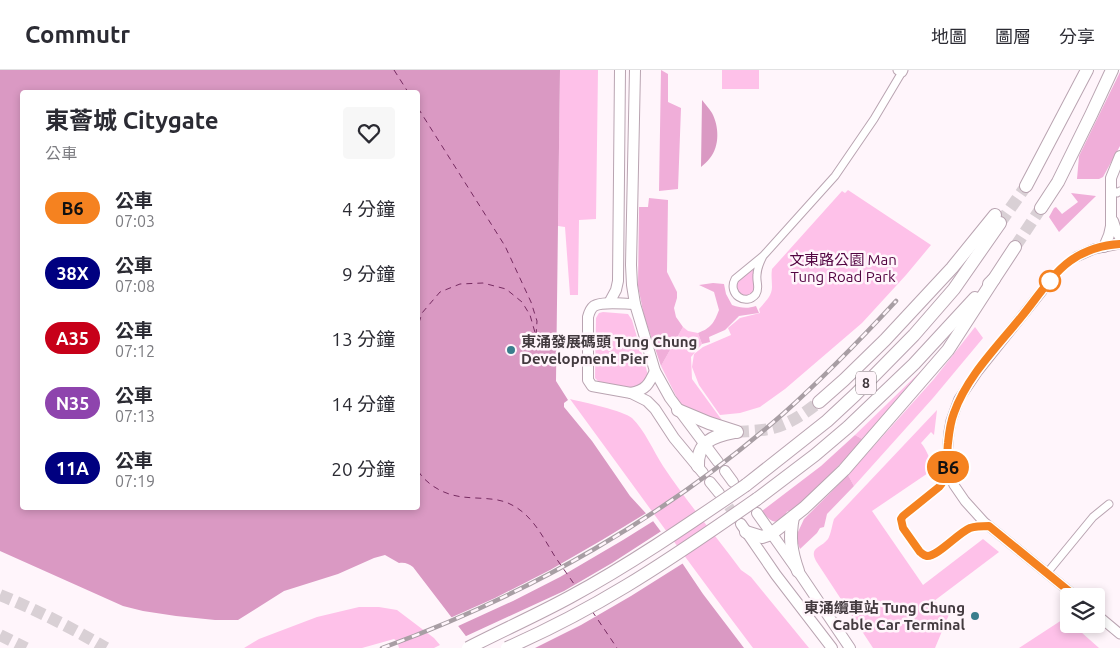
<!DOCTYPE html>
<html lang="zh-TW">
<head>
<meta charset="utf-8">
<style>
  body { margin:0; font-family:Ubuntu,"Noto Sans TC",sans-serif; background:#f7f7f7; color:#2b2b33; height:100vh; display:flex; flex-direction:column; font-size:19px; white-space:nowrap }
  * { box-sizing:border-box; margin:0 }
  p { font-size:16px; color:#7c7c81 }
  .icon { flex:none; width:28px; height:28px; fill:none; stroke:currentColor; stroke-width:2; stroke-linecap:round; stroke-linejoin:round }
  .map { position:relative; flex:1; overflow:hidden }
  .side { position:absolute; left:20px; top:20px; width:400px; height:420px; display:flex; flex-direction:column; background:#fff; border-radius:5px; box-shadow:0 2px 8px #0003 }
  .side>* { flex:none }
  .badge { padding:0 10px; border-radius:16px; font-size:18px; line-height:32px }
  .controls { position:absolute; left:1060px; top:518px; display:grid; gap:10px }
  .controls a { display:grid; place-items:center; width:45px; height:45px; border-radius:5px; background:#fff; box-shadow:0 2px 8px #0003; font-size:25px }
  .map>.badge { position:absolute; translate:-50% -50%; box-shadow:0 0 0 2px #fff }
  .round { display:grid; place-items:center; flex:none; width:52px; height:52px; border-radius:5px; background:#f7f7f7 }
  .headline { display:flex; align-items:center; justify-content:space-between; height:85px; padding:0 25px }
  h1 { font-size:24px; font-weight:700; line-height:38px }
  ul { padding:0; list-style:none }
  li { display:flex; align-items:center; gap:15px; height:65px; padding:0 25px }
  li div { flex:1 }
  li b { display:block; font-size:19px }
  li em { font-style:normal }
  li .badge { min-width:55px; font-weight:700; text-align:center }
  header { display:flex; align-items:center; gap:30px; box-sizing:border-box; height:70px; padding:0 25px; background:#fff; border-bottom:1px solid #e1e1e2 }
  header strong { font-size:24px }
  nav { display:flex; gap:28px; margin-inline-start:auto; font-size:18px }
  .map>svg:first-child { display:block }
  .green { fill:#fec1e9 }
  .forest { fill:#f0aed9 }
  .water { fill:#da99c3; fill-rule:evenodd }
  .pier { fill:#fff5fb }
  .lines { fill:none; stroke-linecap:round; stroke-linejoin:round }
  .ferry { stroke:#762b61; stroke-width:1; stroke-dasharray:6 5; stroke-linecap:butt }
  .tertiary-tunnel { stroke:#d9d0d5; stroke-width:9; stroke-dasharray:9 4.5; stroke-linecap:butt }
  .secondary-tunnel { stroke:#d9d0d5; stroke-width:10; stroke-dasharray:10 5; stroke-linecap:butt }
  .motorway-tunnel { stroke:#d9d0d5; stroke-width:12; stroke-dasharray:12 6; stroke-linecap:butt }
  .minor-casing { stroke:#b9a4b1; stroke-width:9 }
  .tertiary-casing { stroke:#b9a4b1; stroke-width:11 }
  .secondary-casing { stroke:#b9a4b1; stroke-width:12 }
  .motorway-casing { stroke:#b9a4b1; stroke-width:14 }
  .minor { stroke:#fff; stroke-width:7 }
  .tertiary { stroke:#fff; stroke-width:9 }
  .secondary { stroke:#fff; stroke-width:10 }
  .motorway { stroke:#fff; stroke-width:12 }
  .rail-casing { stroke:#a89ea4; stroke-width:4.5 }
  .rail { stroke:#fff5fb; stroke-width:2.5; stroke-dasharray:8; stroke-linecap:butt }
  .motorway-bridge-casing { stroke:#b9a4b1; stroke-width:14; stroke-linecap:butt }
  .motorway-bridge { stroke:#fff; stroke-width:12 }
  .line-casing { stroke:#fff; stroke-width:11 }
  .line { stroke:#f58220; stroke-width:8 }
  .stop-dot { fill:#fff; stroke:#f58220; stroke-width:2.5 }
  .poi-dot { fill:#3a7e8d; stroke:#fff5fb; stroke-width:2 }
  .labels { text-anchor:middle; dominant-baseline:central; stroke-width:5; stroke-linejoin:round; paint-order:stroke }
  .shield { fill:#fff5fb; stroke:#7b7277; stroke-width:1 }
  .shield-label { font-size:14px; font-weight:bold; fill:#433a3f }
  .park-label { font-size:15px; fill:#530542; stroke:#fff5fb }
  .poi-label { font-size:15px; font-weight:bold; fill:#433a3f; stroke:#fff5fb; text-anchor:start }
</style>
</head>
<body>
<header>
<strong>Commutr</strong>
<nav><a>地圖</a><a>圖層</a><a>分享</a></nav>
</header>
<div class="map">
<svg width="1120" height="578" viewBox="0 0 1120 578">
  <rect width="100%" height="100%" fill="#fff5fb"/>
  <g class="green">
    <path d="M560,0H598L596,149L579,150L578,225H570L565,157L558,156Z"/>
    <rect x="722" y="0" width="37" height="19"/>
    <path d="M848,120L931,175L906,205L862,253L785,319L760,337L740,343L720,345L699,315L692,297L694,284L703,277L731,265L728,258L740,248L760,243L759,239C765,232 772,226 772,217C772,210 771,206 772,199L842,121L845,123Z"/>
    <path d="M755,197V221L750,226H742L736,220L737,212Z"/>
    <path d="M603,242L628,244L632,250L648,305L645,313L634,319L600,313L595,308L596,248L599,243Z"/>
    <path d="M683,257L688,261L698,263L702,274L691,287L692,309L724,353L693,343L679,332L661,296Z"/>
    <path d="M975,257L983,268L933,328L854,416L848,405L934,309Z"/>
    <path d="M922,301L864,370L855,365L920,302Z"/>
    <path d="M570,329C583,332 624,341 632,348C644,359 654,382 663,396C687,432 715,465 741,500L751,507L809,578H753C691,496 631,412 570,329Z"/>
    <path d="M937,340L934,365L931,362L921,373C927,380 930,390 934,399L872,441L923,515L983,469L999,482L934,531L950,542L935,578H873L816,491C809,477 820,479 828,469C831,464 832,455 834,449Z"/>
    <path d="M359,537H379L397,540L434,568L440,575L434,578H399L397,571L394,569L362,578H244L259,569L317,547Z"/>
    <path d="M1065,548L1069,551V554H1072L1099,578H1019Z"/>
  </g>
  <g class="forest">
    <path d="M661,0L668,4V32L681,38L678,119L659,121Z"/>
    <path d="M1120,2V76L1103,107L1099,109H1077L1079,86Z"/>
    <path d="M1071,123L1096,126L1059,162L1049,147L1054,138L1056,137L1062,144L1078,132Z"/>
    <path d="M649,128L668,130L667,202L677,222V228L674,238L676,247L683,257L661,296L644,246L638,216L639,137H648Z"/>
    <path d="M713,213L724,214L726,224L732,235C741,238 747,239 756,236L759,243L739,246L725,260L709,267L710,272L702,274L698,263C711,258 714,253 719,240L714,222L699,215Z"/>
    <path d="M855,365L864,370L797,438L793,443L788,441L786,443L787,447C775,456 770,451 762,441L821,396Z"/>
    <path d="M848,405L854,416L827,444L824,457L820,458L817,463L800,479L797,471L798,462L804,449Z"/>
  </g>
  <g class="water">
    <path d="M0,0H560L556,311L568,330L564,333V337L592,371L630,426L653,451L662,463L703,524L744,578H475L413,497C409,494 405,492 399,493L385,485L374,488L338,504L284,521L238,550H215L176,546L143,541L123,536L0,481ZM22,22H418V438H22Z"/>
    <path d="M702,30C705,34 709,38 712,43C719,56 720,76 710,88C707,92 704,94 701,97Z"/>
  </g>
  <g class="pier">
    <path d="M648,442L655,450L623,470L560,507L513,531L456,557L450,548L495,528L550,500L602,470Z"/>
    <path d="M663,460L685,492L631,526L581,555L535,578H472L464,567L564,521L612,493Z"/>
  </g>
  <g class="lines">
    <g class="ferry">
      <path d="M394,0L408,22"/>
      <path d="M418,38L505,176L531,232L537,251L536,266L530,245L522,232L506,219L483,213L460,214L440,222L422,243L418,256"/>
      <path d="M418,401C428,416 445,425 463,427C479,429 498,427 512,435C532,445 543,467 554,485C561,496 569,506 576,517"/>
      <path d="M592,541L617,578"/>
    </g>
    <path class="tertiary-tunnel" d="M1042,221C1053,208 1062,196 1076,187"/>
    <path class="secondary-tunnel" d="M720,424L741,454"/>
    <g class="motorway-tunnel">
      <path d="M1000,153L1026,116"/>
      <path d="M1015,177L1041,138"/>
      <path d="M737,362C749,361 762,361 773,358C791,353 805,343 819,332"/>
      <path d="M0,525C37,540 72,558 106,578"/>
      <path d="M0,565L26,578"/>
    </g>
    <g class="minor-casing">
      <g id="minor">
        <path d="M1110,118L1117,123L1120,121"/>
        <path d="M763,186C760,192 757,198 757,205C756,212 760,218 756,224C746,237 727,224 735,209L763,186L835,106L874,49L902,2"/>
        <path d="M1047,503L1093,447L1109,434"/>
      </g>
    </g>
    <g class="tertiary-casing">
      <g id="tertiary">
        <path d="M898,0L902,2L903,0"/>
        <path d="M1076,187L1094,179L1120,174"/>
        <path d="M1042,221L978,301L959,329L951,351L949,362L947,385L948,396L949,403L954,415L965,431L984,452L1075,526"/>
        <path d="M1096,544L1120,564"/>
      </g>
    </g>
    <g class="secondary-casing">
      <g id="secondary">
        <path d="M635,0L631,195L632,215L635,234L655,301L670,328L718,392"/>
        <path d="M1113,151L1116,160L1120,167"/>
        <path d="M1104,177L1109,165L1111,156V108L1120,86"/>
        <path d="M609,233L616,220L618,211L620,0"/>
        <path d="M635,234C625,234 602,231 594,236C590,239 589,243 588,247V310L592,316L631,323L647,331L655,339L674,368L703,403"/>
        <path d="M631,323C646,320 649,314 655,301"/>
        <path d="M725,401L733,412"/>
        <path d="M710,412L719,423"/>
        <path d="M757,443L798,501L850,578"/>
        <path d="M741,454L776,505L832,578"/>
      </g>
    </g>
    <g class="motorway-casing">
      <g id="motorway">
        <path d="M1026,116L1087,0"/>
        <path d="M1041,138L1058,112L1091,45L1112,0"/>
        <path d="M989,214L994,209L1015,177"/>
        <path d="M819,332L844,310L885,270L952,198L995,145"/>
        <path d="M678,340L709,353L737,362"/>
        <path d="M698,396C697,372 713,366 734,362"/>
        <path d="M746,415L827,351L855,325L914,265L954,219L1000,153"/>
        <path d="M757,429L815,385L848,357L914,294L975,228"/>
        <path d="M793,447C789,468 791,481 798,501"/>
        <path d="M746,462L762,467L771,464L804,438L844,400L948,280L994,209"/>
      </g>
    </g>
    <use href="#minor" class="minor"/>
    <use href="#tertiary" class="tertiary"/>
    <use href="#secondary" class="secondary"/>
    <use href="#motorway" class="motorway"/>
    <g class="rail-casing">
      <path id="rail" d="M382,578C528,525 667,446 784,343C823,308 860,270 896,231"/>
    </g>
    <use href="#rail" class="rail"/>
    <g class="motorway-bridge-casing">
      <g id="motorway-bridge">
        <path d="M468,578C501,561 537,545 570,527C631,494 689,454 746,415"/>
        <path d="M507,578C548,560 588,539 626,516C671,489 714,459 757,429"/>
      </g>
    </g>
    <use href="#motorway-bridge" class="motorway-bridge"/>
  </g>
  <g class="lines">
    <g class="line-casing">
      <path id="line" d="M1075,526L989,456C983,456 976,456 970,458C958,463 937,487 927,486C923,485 923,484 920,482L903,458L901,449L903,446L939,417C951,404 946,388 948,373C949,363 950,353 954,343C967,306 998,276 1022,246C1036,229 1052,204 1070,191C1084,181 1103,175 1120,174"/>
    </g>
    <use href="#line" class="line"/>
  </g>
  <circle class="stop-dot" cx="1050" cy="211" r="10"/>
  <g class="poi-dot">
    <circle cx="511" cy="280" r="5"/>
    <circle cx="975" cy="546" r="5"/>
  </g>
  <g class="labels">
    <rect class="shield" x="856" y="301.5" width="20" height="23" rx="4"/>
    <g class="shield-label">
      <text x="866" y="313">8</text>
    </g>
    <g class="park-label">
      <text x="843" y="189">文東路公園 Man<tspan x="843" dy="17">Tung Road Park</tspan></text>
    </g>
    <g class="poi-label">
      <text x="521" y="271">東涌發展碼頭 Tung Chung<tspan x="521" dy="17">Development Pier</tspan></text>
      <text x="965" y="537" text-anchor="end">東涌纜車站 Tung Chung<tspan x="965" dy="17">Cable Car Terminal</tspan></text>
    </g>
  </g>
</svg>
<div class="controls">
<a><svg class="icon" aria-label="layers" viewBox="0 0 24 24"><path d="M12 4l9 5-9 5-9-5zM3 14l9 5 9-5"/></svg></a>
</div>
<b class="badge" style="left:948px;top:397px;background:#f58220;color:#111">B6</b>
<section class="side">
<div class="headline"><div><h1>東薈城 Citygate</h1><p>公車</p></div><a class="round"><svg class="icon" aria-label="heart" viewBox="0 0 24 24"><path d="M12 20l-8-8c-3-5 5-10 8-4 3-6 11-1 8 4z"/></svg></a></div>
<ul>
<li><span class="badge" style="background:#f58220;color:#111">B6</span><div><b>公車</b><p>07:03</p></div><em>4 分鐘</em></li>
<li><span class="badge" style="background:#000080;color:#fff">38X</span><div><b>公車</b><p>07:08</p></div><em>9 分鐘</em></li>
<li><span class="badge" style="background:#c70019;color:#fff">A35</span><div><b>公車</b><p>07:12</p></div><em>13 分鐘</em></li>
<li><span class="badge" style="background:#8e44ad;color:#fff">N35</span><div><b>公車</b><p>07:13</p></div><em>14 分鐘</em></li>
<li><span class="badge" style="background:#000080;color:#fff">11A</span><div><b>公車</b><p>07:19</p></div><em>20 分鐘</em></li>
</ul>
</section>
</div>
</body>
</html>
